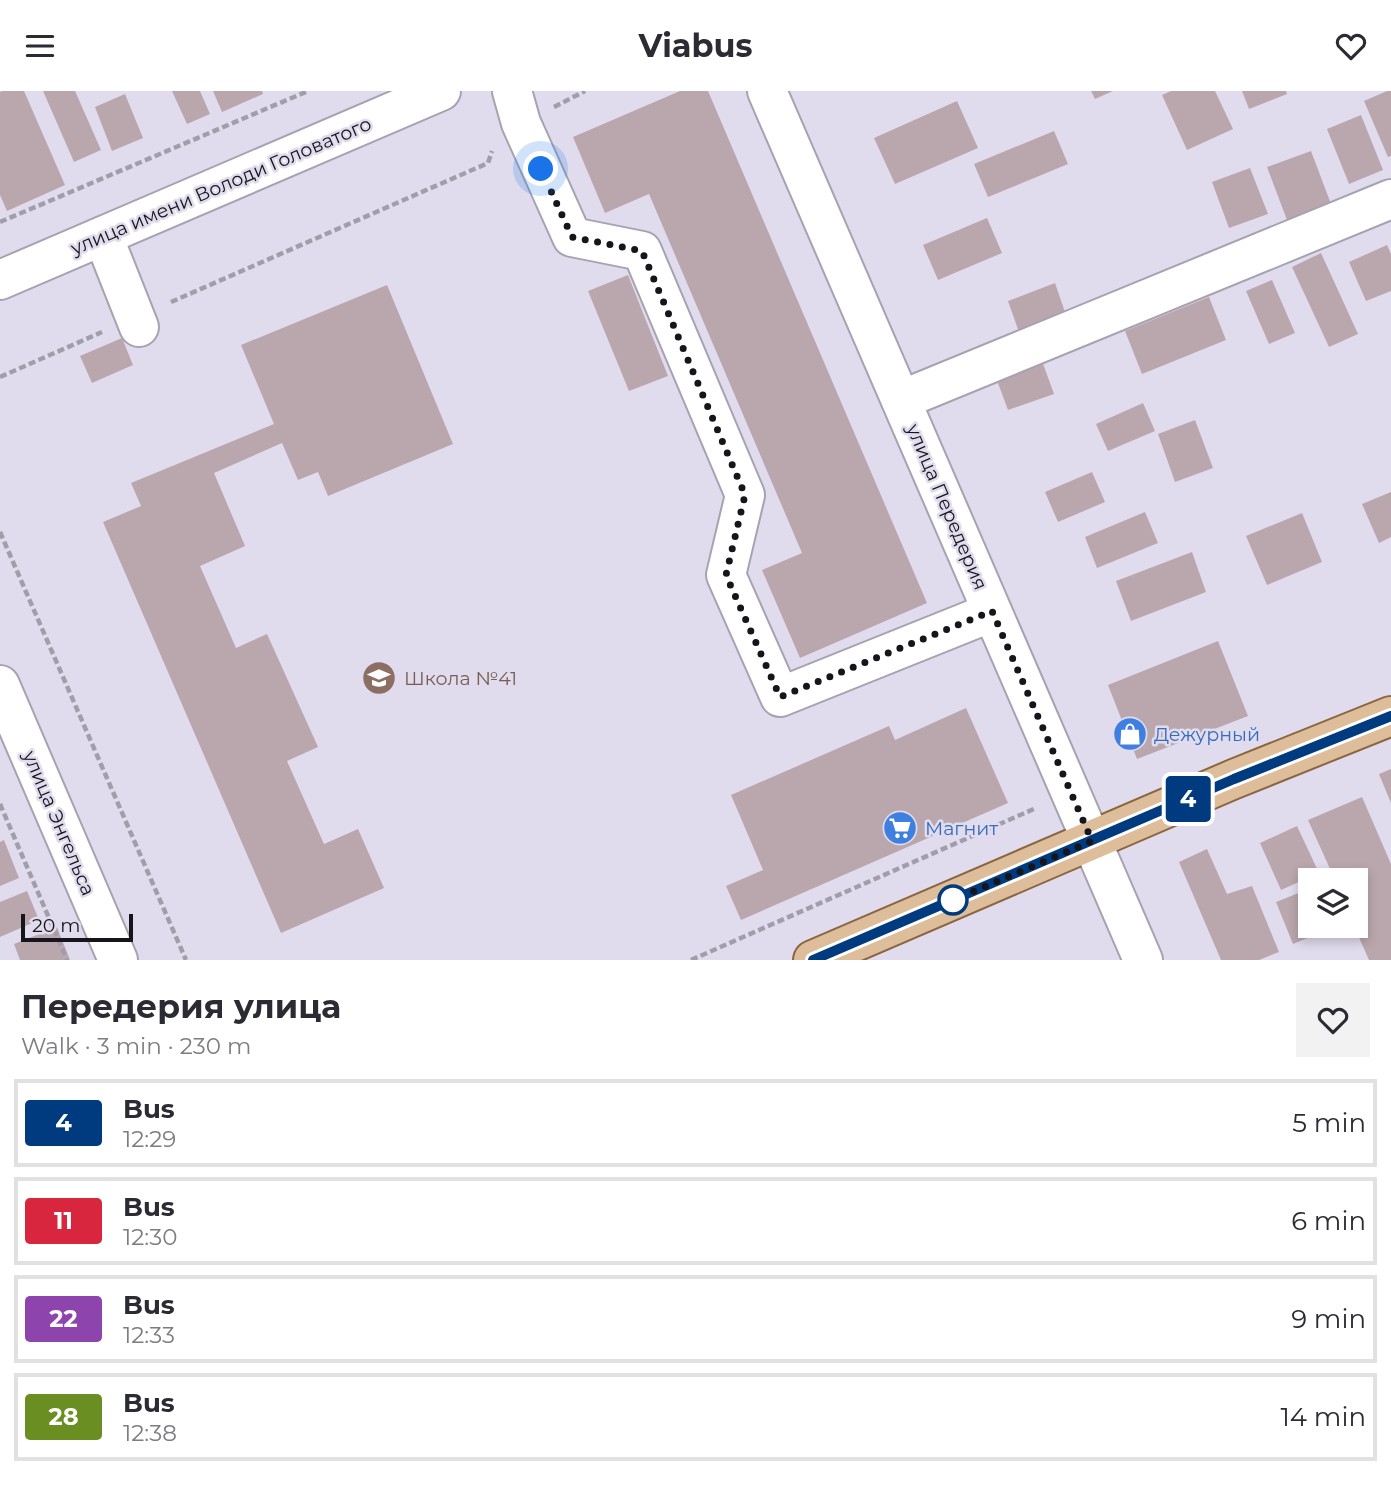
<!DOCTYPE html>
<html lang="en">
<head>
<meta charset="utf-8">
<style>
  body { margin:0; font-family:Montserrat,sans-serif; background:#f2f2f3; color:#2b2b33; height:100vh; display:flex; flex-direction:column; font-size:26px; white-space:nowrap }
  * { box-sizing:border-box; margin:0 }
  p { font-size:23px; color:#7c7c81 }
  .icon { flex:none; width:38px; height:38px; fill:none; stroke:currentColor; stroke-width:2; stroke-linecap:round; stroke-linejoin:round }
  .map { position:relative; height:869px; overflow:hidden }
  .details { display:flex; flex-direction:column; background:#fff; flex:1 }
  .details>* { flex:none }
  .badge { padding:0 14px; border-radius:5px; font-size:24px; line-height:46px }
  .buttons { position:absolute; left:1298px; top:777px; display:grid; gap:14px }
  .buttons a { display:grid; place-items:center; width:70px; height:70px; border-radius:0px; background:#fff; box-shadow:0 4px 10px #0003; font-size:35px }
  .scale { position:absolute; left:21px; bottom:18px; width:112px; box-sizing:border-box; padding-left:7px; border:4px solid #16151b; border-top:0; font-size:19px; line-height:24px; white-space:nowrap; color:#16151b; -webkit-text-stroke:5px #e1dced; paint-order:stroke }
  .you { position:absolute; width:35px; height:35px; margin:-18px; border:5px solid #fff; border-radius:50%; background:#1a73e8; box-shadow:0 0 0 10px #1a73e833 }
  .map>.badge { position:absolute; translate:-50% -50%; box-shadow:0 0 0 4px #fff }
  .round { display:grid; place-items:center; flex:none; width:74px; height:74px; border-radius:0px; background:#f2f2f3 }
  .summary { display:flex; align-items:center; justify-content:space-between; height:119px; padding:0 21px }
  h1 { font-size:33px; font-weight:700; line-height:52px }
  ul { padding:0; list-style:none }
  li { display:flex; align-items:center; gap:21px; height:88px; margin:0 14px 10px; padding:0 7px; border:4px solid #e1e1e2; border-radius:0px }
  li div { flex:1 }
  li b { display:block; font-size:26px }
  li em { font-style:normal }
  li .badge { min-width:77px; font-weight:700; text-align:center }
  header { display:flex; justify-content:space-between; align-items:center; height:91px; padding:0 21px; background:#fff; font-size:32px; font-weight:700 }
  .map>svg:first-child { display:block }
  .building { fill:#baa7ad }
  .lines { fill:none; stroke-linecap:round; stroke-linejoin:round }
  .minor-casing { stroke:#a7a2b2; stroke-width:42 }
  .major-casing { stroke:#896641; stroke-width:42 }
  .path { stroke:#a19dab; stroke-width:4.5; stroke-dasharray:7 3.5; stroke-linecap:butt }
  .minor { stroke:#fff; stroke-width:38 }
  .major { stroke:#ddbd9a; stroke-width:38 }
  .line-casing { stroke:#fff; stroke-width:16 }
  .line { stroke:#003b80; stroke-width:10 }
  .walk { stroke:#16151b; stroke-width:7; stroke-dasharray:0 12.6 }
  .stop-dot { fill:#fff; stroke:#003b80; stroke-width:3.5 }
  .labels { text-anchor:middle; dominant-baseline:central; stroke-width:5; stroke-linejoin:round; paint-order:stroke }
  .street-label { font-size:19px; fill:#16151b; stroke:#e1dced }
  .education-label { font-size:19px; fill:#785e54; stroke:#e1dced; text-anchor:start }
  .shop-label { font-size:19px; fill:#366cbe; stroke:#e1dced; text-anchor:start }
</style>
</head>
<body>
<header><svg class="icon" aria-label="menu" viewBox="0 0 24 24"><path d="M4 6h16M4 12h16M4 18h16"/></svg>Viabus<svg class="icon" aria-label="heart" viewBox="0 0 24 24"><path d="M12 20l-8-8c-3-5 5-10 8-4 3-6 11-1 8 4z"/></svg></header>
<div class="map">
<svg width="1391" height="869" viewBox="0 0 1391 869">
  <rect width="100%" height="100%" fill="#e1dced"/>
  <g class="building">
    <path d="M2,0H24L65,94L7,120L0,104V1Z"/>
    <path d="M43,0H75L101,59L74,71Z"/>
    <path d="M172,0H200L210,23L187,33Z"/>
    <path d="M213,0H262L263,3L222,21Z"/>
    <path d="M680,0H708L927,512L800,567L762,479L802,462L649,103L605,122L573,46Z"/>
    <path d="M1091,0H1113L1095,8Z"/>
    <path d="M1171,0H1215L1233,38L1187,59L1162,4Z"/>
    <path d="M1242,0H1286L1287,3L1249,18Z"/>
    <path d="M1387,0H1391V65L1388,66L1364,10Z"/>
    <path d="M125,3L143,47L112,60L95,16Z"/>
    <path d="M957,10L978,57L895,93L874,47Z"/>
    <path d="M1361,24L1383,79L1349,93L1327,38Z"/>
    <path d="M1054,40L1068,73L988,106L974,73Z"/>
    <path d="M1311,60L1331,113L1287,129L1267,76Z"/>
    <path d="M1250,77L1268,123L1229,137L1212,91Z"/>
    <path d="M987,127L1002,162L938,189L923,154Z"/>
    <path d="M1387,154L1391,163V200L1366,210L1349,171Z"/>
    <path d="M1321,162L1358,243L1329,256L1292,176Z"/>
    <path d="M628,184L668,285L629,300L588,200Z"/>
    <path d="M1272,189L1295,242L1269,253L1246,200Z"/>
    <path d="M1055,192L1067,227L1020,244L1008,210Z"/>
    <path d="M387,194L453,353L328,405L318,381L298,389L282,352L214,382L245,455L200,475L236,557L267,543L318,656L287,670L324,753L358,738L384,797L281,842L103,431L141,415L131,392L274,333L241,254Z"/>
    <path d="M1209,206L1226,249L1142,283L1125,240Z"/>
    <path d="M122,247L133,274L92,292L80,265Z"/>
    <path d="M1041,267L1054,303L1008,319L995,284Z"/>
    <path d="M1143,312L1155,340L1108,360L1096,333Z"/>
    <path d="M1195,329L1213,377L1175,391L1158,343Z"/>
    <path d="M1092,381L1105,411L1058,431L1045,401Z"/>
    <path d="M1391,401V446L1379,452L1362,413Z"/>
    <path d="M1145,421L1158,452L1097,477L1085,446Z"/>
    <path d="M1302,422L1322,471L1267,494L1246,445Z"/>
    <path d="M1192,461L1206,501L1131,530L1116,490Z"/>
    <path d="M1218,550L1248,625L1137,668L1108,594Z"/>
    <path d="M966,617L1008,712L741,829L726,795L763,779L731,704L889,635L895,649Z"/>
    <path d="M1391,678V712L1379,683Z"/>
    <path d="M1362,706L1391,773V869H1369L1354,835H1356V789H1335L1308,729Z"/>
    <path d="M1297,735L1319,782L1281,799L1260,752Z"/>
    <path d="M4,749L19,787L0,795V751Z"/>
    <path d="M1207,758L1227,803L1252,795L1279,861L1259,869H1221L1179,771Z"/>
    <path d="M1311,797V835H1336L1293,853L1276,811Z"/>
    <path d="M27,800L39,829L0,846V811Z"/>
    <path d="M57,836L70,869H20L14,853Z"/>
  </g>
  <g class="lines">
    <g class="minor-casing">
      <g id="minor">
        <path d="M512,0L521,32L572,146L642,160L745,404L726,484L780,606L992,521"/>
        <path d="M767,0L1143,869"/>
        <path d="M103,145L139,236"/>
        <path d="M0,189L441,0"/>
        <path d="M901,309L1391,108"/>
        <path d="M0,594L118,869"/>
      </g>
    </g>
    <g class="major-casing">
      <path id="major" d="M813,869L1234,688L1391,625"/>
    </g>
    <g class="path">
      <path d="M554,16L585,0"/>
      <path d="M0,131L308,0"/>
      <path d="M171,211L488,72L492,60"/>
      <path d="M0,286L102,241"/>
      <path d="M0,441L186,869"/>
      <path d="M0,713L67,869"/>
      <path d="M691,869L1036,717"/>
    </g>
    <use href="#minor" class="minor"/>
    <use href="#major" class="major"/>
  </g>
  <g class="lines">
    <g class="line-casing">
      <path id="line" d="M813,869L1234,688L1391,625"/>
    </g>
    <use href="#line" class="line"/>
    <path class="walk" d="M541,78L572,146L642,160L745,404L726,484L780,606L992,520L1092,750L944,813L953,809"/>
  </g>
  <defs>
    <g id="school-disc" transform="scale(1.75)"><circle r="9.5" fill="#8d6e63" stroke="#e1dced"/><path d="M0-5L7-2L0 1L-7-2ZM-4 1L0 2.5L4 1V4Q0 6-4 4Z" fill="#fff"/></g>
    <g id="shop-disc" transform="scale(1.75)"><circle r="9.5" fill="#3f7fe0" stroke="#e1dced"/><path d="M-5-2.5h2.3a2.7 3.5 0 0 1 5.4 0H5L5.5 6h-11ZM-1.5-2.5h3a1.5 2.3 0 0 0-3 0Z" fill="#fff"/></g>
    <g id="supermarket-disc" transform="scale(1.75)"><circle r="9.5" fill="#3f7fe0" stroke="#e1dced"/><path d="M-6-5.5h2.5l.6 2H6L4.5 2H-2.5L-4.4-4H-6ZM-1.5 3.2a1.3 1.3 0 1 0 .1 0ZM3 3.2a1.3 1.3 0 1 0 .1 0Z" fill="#fff"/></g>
  </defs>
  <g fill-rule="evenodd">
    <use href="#school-disc" x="379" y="587"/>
    <use href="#shop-disc" x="1130" y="643"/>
    <use href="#supermarket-disc" x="900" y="737"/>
  </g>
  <circle class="stop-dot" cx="953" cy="809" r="14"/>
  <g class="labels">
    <g class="street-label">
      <text transform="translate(221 95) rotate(-23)">улица имени Володи Головатого</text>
      <text transform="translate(947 416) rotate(67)">улица Передерия</text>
      <text transform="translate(59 732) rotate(67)">улица Энгельса</text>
    </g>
    <g class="education-label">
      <text x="404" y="587">Школа №41</text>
    </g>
    <g class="shop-label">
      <text x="1154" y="643">Дежурный</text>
      <text x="925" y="737">Магнит</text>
    </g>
  </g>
</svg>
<div class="buttons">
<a><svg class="icon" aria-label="layers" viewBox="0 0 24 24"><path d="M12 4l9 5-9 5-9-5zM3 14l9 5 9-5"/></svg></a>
</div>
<div class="scale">20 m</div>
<div class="you" style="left:541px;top:78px"></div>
<b class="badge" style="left:1188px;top:708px;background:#003b80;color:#fff">4</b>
</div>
<section class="details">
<div class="summary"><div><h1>Передерия улица</h1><p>Walk · 3 min · 230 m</p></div><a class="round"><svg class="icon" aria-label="heart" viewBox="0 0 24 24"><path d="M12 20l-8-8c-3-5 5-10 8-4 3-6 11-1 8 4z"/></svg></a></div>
<ul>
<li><span class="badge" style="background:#003b80;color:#fff">4</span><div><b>Bus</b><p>12:29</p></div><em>5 min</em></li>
<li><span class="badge" style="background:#d7263d;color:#fff">11</span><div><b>Bus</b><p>12:30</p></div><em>6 min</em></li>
<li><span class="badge" style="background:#8e44ad;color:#fff">22</span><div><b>Bus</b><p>12:33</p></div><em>9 min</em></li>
<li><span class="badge" style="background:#6b8e23;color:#fff">28</span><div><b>Bus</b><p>12:38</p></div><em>14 min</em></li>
</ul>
</section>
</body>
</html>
